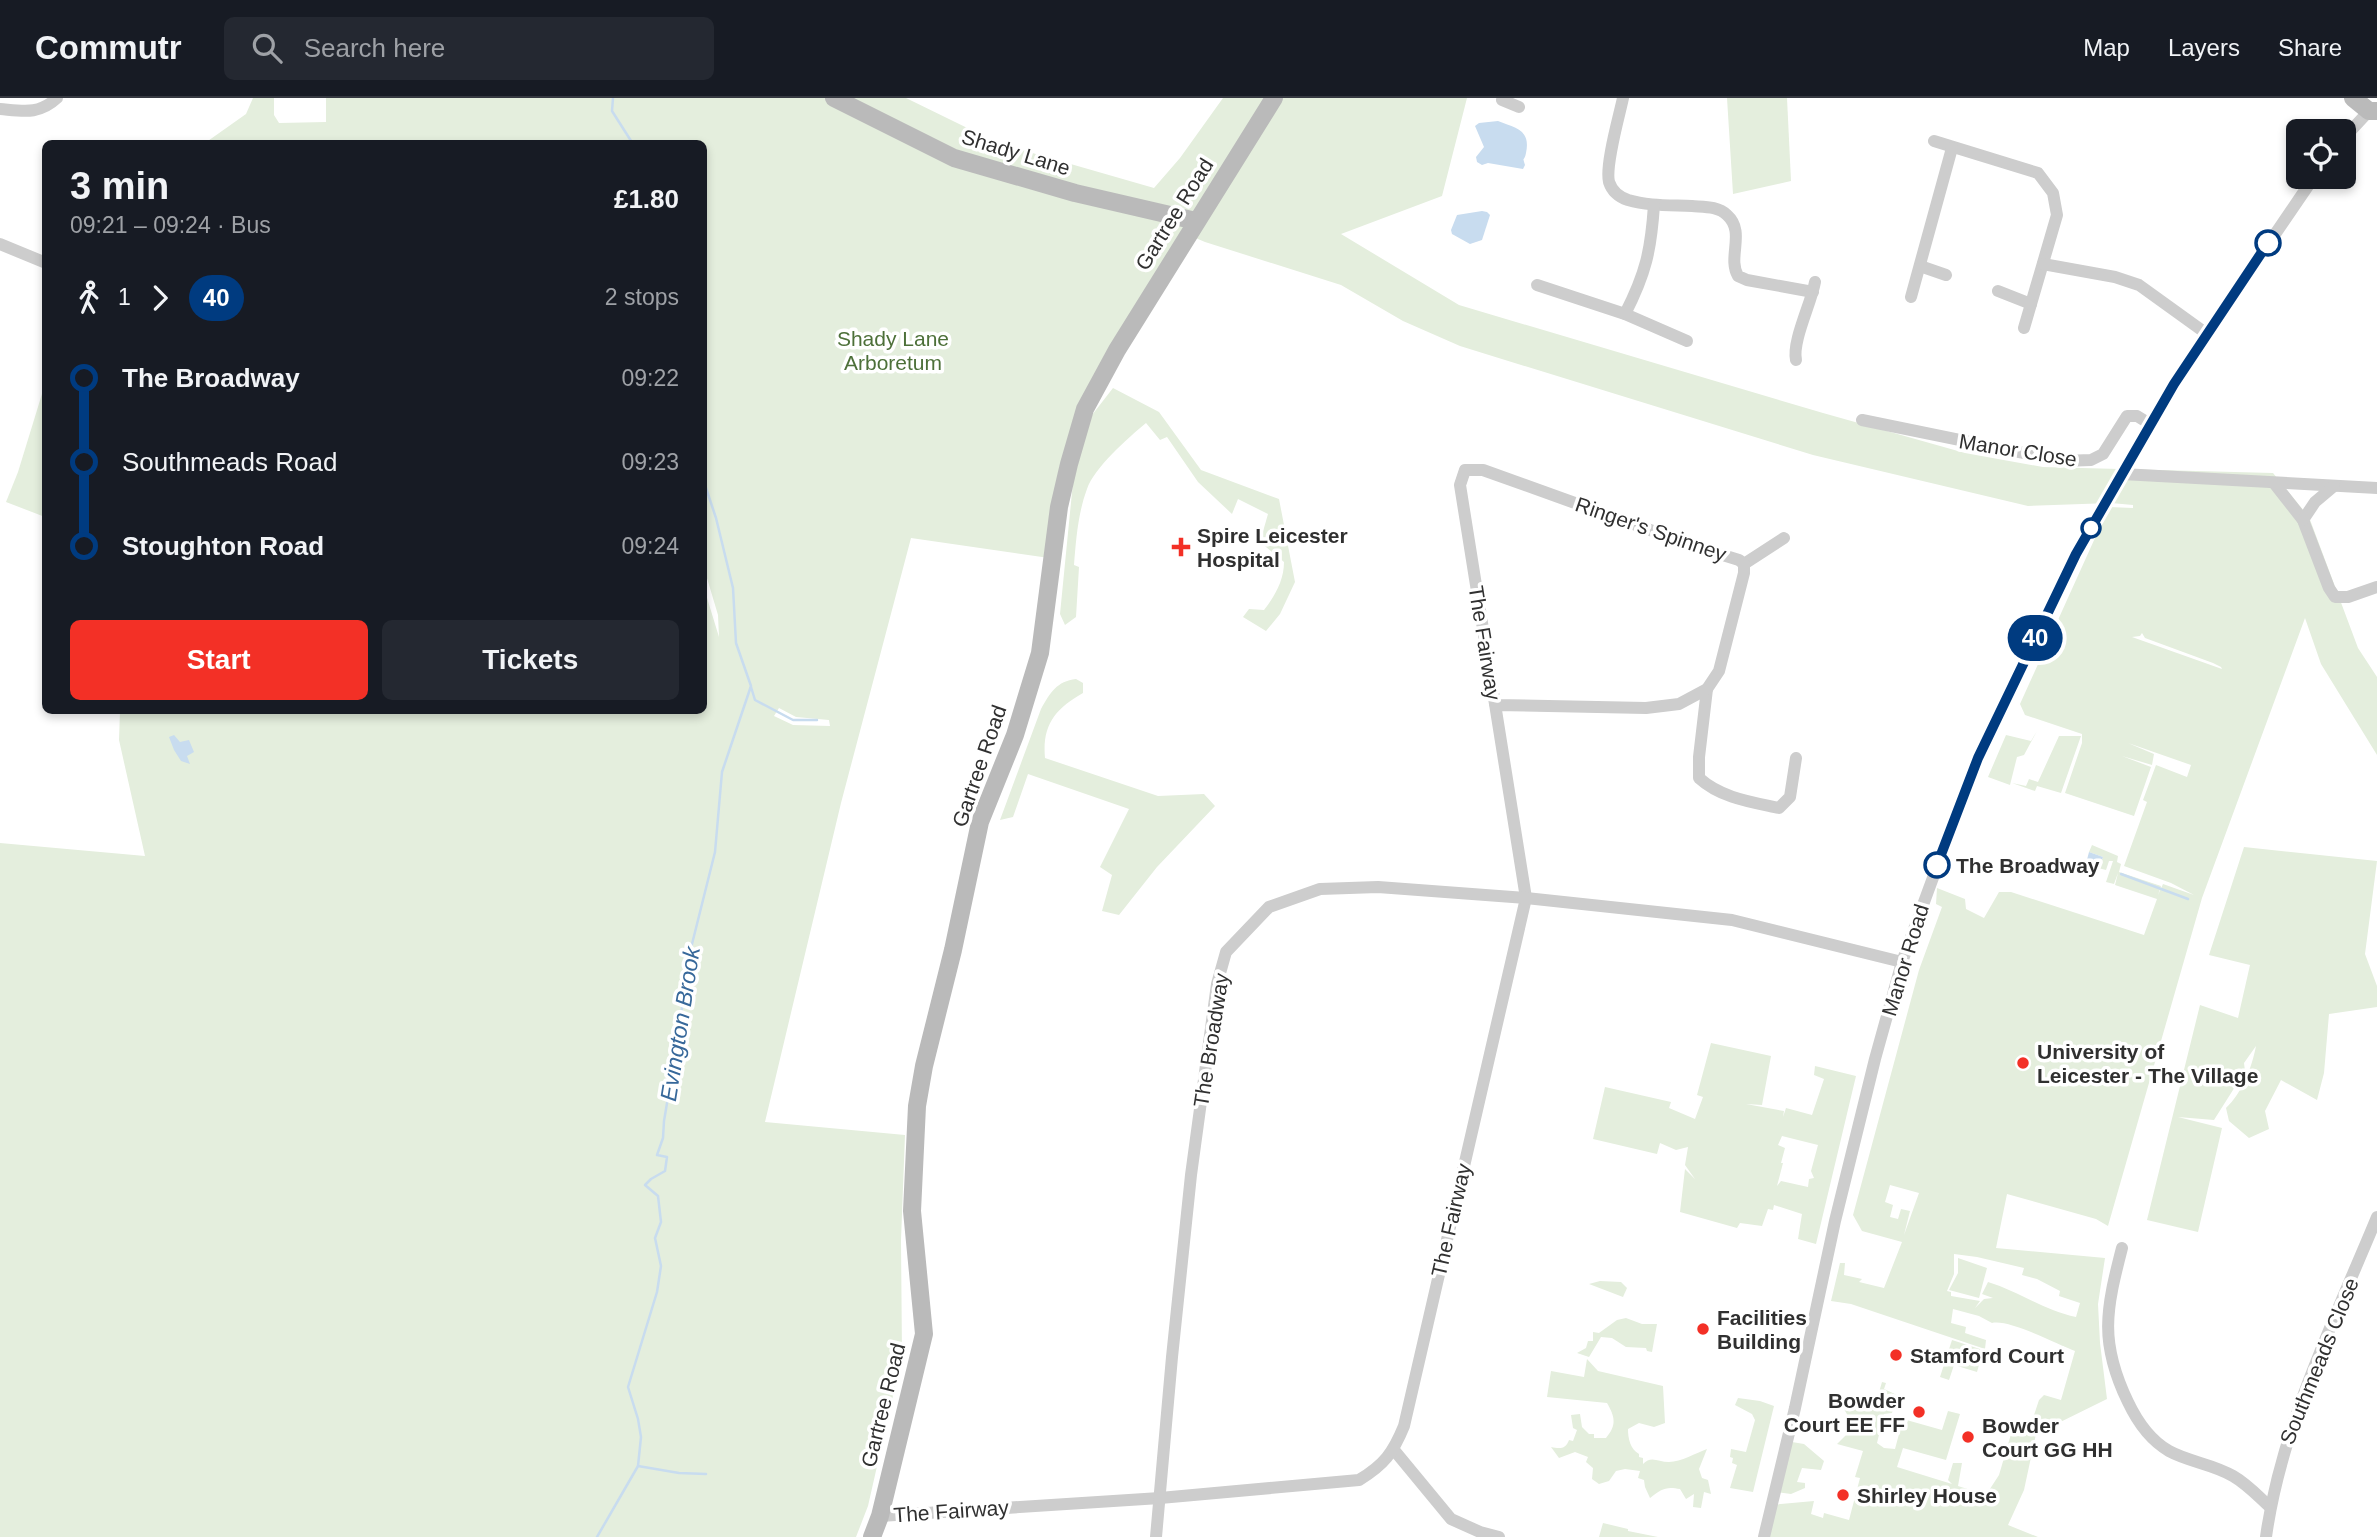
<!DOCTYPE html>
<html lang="en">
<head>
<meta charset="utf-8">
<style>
  body { margin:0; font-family:Arial,sans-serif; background:#242831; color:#f1f3f6; height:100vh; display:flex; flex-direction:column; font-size:26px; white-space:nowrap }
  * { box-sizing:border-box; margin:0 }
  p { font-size:23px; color:#9ea1a6 }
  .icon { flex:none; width:38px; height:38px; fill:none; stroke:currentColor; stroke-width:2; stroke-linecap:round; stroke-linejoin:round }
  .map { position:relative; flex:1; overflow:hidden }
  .panel { position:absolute; left:42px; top:42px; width:665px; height:574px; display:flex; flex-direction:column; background:#171b24; border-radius:10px; box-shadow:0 4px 10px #0003 }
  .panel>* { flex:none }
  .badge { padding:0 14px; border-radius:23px; font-size:24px; line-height:46px }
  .buttons { position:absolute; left:2286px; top:21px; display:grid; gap:14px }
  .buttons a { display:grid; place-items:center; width:70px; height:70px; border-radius:10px; background:#171b24; box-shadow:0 4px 10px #0003; font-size:35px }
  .map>.badge { position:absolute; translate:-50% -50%; box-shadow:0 0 0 4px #fff }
  .legs { display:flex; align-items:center; gap:10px; height:77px; padding:0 28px; font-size:23px }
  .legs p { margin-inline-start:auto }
  .summary { display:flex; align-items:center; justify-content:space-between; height:119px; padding:0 28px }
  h1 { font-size:38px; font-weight:700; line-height:52px }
  .cta { display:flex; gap:14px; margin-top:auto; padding:14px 28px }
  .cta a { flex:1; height:80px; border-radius:10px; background:#f33026; color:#fff; font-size:28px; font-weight:700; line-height:80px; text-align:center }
  .cta a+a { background:#242831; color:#f1f3f6 }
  ul { padding:0 28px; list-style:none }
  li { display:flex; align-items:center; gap:24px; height:84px; font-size:26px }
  li i { display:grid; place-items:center; width:10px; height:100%; margin:0 9px; background:currentColor }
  li i::after { content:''; width:18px; height:18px; margin:-9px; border:5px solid; border-radius:50%; background:#171b24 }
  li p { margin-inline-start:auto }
  li:first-child i { background:linear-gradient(#0000 50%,currentColor 0) }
  li:last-child i { background:linear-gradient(currentColor 50%,#0000 0) }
  header { display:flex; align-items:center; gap:42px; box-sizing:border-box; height:98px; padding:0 35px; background:#171b24; border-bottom:2px solid #363941 }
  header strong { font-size:33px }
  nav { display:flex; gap:38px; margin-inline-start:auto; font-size:24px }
  .search { width:490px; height:63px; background:#242831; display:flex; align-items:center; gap:18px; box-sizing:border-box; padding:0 24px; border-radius:10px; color:#9ea1a6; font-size:26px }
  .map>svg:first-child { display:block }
  .green { fill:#e4eedd; fill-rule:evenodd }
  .water { fill:#c8dcef }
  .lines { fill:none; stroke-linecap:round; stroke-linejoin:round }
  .stream { stroke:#c8dcef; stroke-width:2.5 }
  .street { stroke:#cdcdcd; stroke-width:12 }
  .secondary { stroke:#bababa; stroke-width:18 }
  .line-1-casing { stroke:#fff; stroke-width:16 }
  .line-1 { stroke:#003b80; stroke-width:10 }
  .stop-1-dot { fill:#fff; stroke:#003b80; stroke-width:3.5 }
  .poi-dot { fill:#f33026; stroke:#fff; stroke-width:2.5 }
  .labels { text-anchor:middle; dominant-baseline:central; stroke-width:7; stroke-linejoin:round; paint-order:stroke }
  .street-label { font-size:21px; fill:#303030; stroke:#fff }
  .park-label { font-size:21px; fill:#4d7039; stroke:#fff }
  .poi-label { font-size:21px; font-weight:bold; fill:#303030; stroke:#fff; text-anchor:start }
  .stop-label { font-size:21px; font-weight:bold; fill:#303030; stroke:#fff; text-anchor:start }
  .water-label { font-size:23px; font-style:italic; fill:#37689a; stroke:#fff }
</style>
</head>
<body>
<header>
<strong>Commutr</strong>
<div class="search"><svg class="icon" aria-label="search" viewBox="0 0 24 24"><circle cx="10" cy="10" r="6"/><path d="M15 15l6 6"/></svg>Search here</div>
<nav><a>Map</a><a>Layers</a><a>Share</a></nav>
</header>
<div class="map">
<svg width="2377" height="1439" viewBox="0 0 2377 1439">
  <rect width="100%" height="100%" fill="#fff"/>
  <g class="green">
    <path d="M253,0H274V17L279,25L326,24V0H906L998,45L1154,90L1180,60L1223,0H1467L1442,98L1341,136L1459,207L1823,315L1965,355L2043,369L2273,375L2309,419L2358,550L2377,579V657L2321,566L2305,520L2202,800L2108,1128L2096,1121L2007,1096L1996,1150L2105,1160L2098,1206L2100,1245L2107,1301L2036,1336L2024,1392L2008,1427L2038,1439H1764L1771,1407L1814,1403L1811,1416L1823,1420L1824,1415L1849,1422L1860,1380L1855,1379L1863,1353L1837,1346L1847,1336L1845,1326L1848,1318L1844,1311L1847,1298L1876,1305L1882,1284L1886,1285L1884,1291L1897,1297L1892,1315L1884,1316L1877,1345L1884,1350L1895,1351L1903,1321L1942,1332L1948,1313L1960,1316L1946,1362L1903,1350L1897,1369L1952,1386L1948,1382L1953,1365H1962L1958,1388L1986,1397L1999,1377L2014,1326L2032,1323L2039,1302L2044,1297L2061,1302L2075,1253C2057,1246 2009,1221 1992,1225L1979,1218L1953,1211L1951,1225L1966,1229L1965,1235L1986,1242L1985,1251L1851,1206L1831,1203L1840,1165H1845L1844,1177L1862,1181L1859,1184L1884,1190L1902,1144L1862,1133L1853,1117L1919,872L1942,809L1936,806L1937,790L1965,801L1966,811L1984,820L1999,794H2011L2144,837L2157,801L2115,787L2118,775L2114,786L2106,784L2113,763H2109L2106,772L2098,770L2103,759L2089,754L2092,747L2118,758L2117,764L2121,766L2119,774L2161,788L2158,797L2163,786L2194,797L2171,785L2124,768L2147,704L2143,702L2156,667L2187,679L2191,667L2128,645L2154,656L2152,667L2122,658L2151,669L2134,718L2065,695L2082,645V636L2025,617L2020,606L2109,409L2133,410V407L2111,405L2028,408L1813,357L1460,248L1403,223L1341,187L1205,144L1184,135L1077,312L1060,367L1049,460L911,440L841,705L765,1024L905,1037L901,1142L902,1258L868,1408L856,1439H0V745L145,758L119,642L120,613L704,612V490L719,539L718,517L704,470V46L205,45L246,16ZM2142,535L2145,540L2213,565L2221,569L2222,571L2132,539L2140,538ZM779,610L796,619L829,622L830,628L793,627L774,618ZM1890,1087L1919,1095L1904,1137L1910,1113L1901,1111L1898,1121L1890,1119L1893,1107L1885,1104ZM1954,1156L1977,1159L2024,1170L2022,1177L2037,1181L2060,1193L2059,1198L2080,1205L2076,1219C2045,1213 2018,1193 1988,1184L1982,1196L1993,1200L1984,1201L1975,1210L1980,1203L1951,1198V1194L1947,1193L1954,1176Z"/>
    <path d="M1727,0H1787L1791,83L1733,96Z"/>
    <path d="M45,286L46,419H45L6,404L18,374Z"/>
    <path d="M1113,290L1159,314L1201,372L1279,401L1295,484L1280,516L1266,533L1243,519L1249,511L1264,512C1275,498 1284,482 1284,464L1260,444L1268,416L1238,401L1232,416L1198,384L1167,339L1160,342L1146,325C1128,340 1094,370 1087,391C1078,415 1076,442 1074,467L1079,469L1076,519L1065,527L1060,516L1074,374L1092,317Z"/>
    <path d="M1076,581L1083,585V595C1055,611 1042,627 1045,660L1158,698L1204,696L1215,708L1157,769L1119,817L1102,813L1112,777L1100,769L1129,711L1028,676L1013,719L1000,722L1041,611C1050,595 1057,583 1076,581Z"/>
    <path d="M2037,633L2024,657L2017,659L2010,687L1988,679L2006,637L2031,643Z"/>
    <path d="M2059,638H2081L2061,695L2037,688L2035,693L2012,685L2026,688L2029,681L2038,684Z"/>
    <path d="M2244,749L2377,763L2365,856L2377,888V909L2329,916L2324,975L2317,1002L2281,982L2265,1013L2269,1031L2249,1040L2229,1023L2226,1010C2242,995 2252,969 2256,948L2244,965L2245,973L2214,1022L2178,1019L2222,1030L2198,1134L2147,1122L2200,907L2238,920L2250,867L2209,857Z"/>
    <path d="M1711,945L1771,958L1762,1007L1746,1006L1784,1013L1783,1019L1786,1010L1812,1017L1824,981L1814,977L1815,968L1856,978L1816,1146L1798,1141L1802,1116L1774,1107L1773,1112L1768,1111L1762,1128L1740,1125L1737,1130L1680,1114L1685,1071L1695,1081L1685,1067L1688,1049L1676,1052L1660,1045L1657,1056L1593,1041L1605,989L1671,1004L1669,1010L1695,1021L1703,999L1697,997ZM1782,1038L1818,1047L1811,1073L1814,1080L1809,1081L1808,1089L1781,1083L1777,1088L1783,1065H1781L1785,1050L1778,1047Z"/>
    <path d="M1958,1160L1987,1170L1979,1200L1949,1192L1958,1175Z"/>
    <path d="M1600,1183L1621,1184L1627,1190L1623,1199L1589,1186Z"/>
    <path d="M1626,1220L1642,1226H1657L1652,1254L1647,1253L1646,1250L1626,1249L1612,1240L1601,1239L1589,1259L1577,1255L1586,1250L1588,1243H1593V1234L1599,1235L1617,1222Z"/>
    <path d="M1952,1242L1983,1252L1977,1274L1954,1267L1949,1282L1940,1279Z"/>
    <path d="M1587,1261L1598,1273L1663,1288L1665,1325L1654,1329L1639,1325L1628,1331C1628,1340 1630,1351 1639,1356V1359L1643,1360V1366C1651,1357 1658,1364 1669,1364C1681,1364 1696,1355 1707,1351L1699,1371L1702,1380L1708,1382L1711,1396L1704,1394L1701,1410L1693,1409L1694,1396L1686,1401L1680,1391C1666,1388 1661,1391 1650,1400L1645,1389L1644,1382L1638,1380L1640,1373L1625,1371L1616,1373L1609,1383L1599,1386L1592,1381L1593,1370L1586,1364L1588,1359L1575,1354L1559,1360L1551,1349C1560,1351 1566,1351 1569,1342L1573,1343L1577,1332L1573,1330L1571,1317L1580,1316L1582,1329L1589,1336H1594V1340H1606C1617,1327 1615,1319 1607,1305L1547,1299L1551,1273L1584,1279Z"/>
    <path d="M1738,1300L1760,1303L1774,1308L1753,1394L1730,1390L1737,1367L1732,1365L1733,1360L1730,1359L1731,1351L1746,1354L1755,1322L1752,1316L1735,1307Z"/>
    <path d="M1786,1343L1804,1346L1824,1363L1821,1372L1802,1370L1797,1384L1805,1385V1390L1791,1396L1776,1394Z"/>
    <path d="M1603,1425L1628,1431V1433L1658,1439H1599Z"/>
  </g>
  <g class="water">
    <path d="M1498,23C1515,30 1531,31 1526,55C1524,65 1522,57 1525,67L1523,71L1488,65L1482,67L1477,64L1476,59L1484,49L1475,28L1479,25Z"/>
    <path d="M1482,113L1487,114L1490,117L1482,142L1470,146L1452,136L1451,132L1457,117Z"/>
    <path d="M174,637L180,644L189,642L194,654L187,658L190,666L181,663L174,652L169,639Z"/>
    <path d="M2089,754L2103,759L2094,781L2083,777Z"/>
  </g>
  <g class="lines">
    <g class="stream">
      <path d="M613,0L612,13L633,46"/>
      <path d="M751,589L755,602L793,622H817"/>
      <path d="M2121,776L2188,801"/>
      <path d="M638,1368L679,1375L706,1376"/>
      <path d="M597,1439L638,1368L641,1339L638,1321L628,1289L657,1194L661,1168L655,1140L661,1124L658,1098L645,1087L651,1081L665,1073L667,1059L657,1057L663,1040L664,1023L679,934L688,862L715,754L722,674L751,588L736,545L733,490L716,420L704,384"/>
    </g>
    <g class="street">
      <path d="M1623,0C1619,19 1605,67 1609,84C1612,93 1619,99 1628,102C1648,108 1670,107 1692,108C1704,109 1718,108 1727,117C1746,134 1727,159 1738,178L1747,182L1813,194"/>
      <path d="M1502,2L1519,9"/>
      <path d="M0,11C23,13 39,17 57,0"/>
      <path d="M2343,41L2369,13"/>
      <path d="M1934,43L2038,75L2053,95L2057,117L2024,230"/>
      <path d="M0,146L46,165"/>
      <path d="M2043,166L2115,179L2139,187L2207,236"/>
      <path d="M1920,168L1946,177"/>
      <path d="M1537,187L1625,216L1687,243"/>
      <path d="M1998,193L2031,206"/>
      <path d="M1911,199L1952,50"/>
      <path d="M1625,216C1646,175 1651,152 1654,107"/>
      <path d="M1796,262C1792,243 1811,206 1815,184"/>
      <path d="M1862,322L2063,363L2091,362L2103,356L2127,318H2137L2150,326"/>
      <path d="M2122,376L2377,390"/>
      <path d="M2274,385L2303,422L2329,490L2335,499H2348L2377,489"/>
      <path d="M2303,422L2315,404L2334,388"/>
      <path d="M1744,466L1784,440"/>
      <path d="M1707,591L1699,659V680C1721,700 1751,704 1779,710L1790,699L1796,660"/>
      <path d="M2122,1150C2106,1212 2099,1244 2128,1304C2137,1323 2150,1342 2169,1353C2189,1364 2213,1366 2233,1378C2247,1386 2258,1398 2270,1409"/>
      <path d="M1394,1352L1451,1421L1480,1434L1499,1439"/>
      <path d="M880,1418L1160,1400L1359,1382C1384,1367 1393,1355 1404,1328L1526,800L1460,387L1465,372H1483L1703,451L1739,462L1744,466V475L1719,573L1707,591L1679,606L1646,610L1495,607"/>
      <path d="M1156,1439L1172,1259L1191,1077L1217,886L1226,854L1269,809L1320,791L1378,789L1526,800L1732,822L1902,864"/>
      <path d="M1764,1439L1795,1310L1835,1123L1875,961L1902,864L1977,660L2076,456L2173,286L2314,79"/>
      <path d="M2266,1439C2281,1329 2335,1221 2377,1119"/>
    </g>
    <g class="secondary">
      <path d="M834,0L954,60L1075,95L1196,123"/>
      <path d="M2353,0L2369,13H2377"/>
      <path d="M872,1439L880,1418L924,1236L912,1113L917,1008L924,968L953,852L980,724L1015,637L1040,555L1059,409L1069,366L1085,311L1117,252L1274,0"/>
    </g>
  </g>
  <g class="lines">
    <g class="line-1-casing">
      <path id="line-1" d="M1937,767L1978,660L2076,456L2174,286L2268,145"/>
    </g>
    <use href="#line-1" class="line-1"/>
  </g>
  <g class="stop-1-dot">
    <circle cx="2268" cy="145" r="12"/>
    <circle cx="2091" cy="430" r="9"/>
    <circle cx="1937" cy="767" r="12"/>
  </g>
  <g class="poi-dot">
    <path d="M1177.5 438.5h7v7h7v7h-7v7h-7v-7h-7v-7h7z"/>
    <circle cx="2023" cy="965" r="7"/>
    <circle cx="1703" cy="1231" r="7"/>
    <circle cx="1896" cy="1257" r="7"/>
    <circle cx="1919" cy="1314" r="7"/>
    <circle cx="1968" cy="1339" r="7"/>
    <circle cx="1843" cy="1397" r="7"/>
  </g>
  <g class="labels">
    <g class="street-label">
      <text transform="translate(1016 54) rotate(17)">Shady Lane</text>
      <text transform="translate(1174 116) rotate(-58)">Gartree Road</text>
      <text transform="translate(2018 352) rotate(9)">Manor Close</text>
      <text transform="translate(1651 431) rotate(19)">Ringer's Spinney</text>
      <text transform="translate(1485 545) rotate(81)">The Fairway</text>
      <text transform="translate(979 668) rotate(-71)">Gartree Road</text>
      <text transform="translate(1905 862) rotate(-73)">Manor Road</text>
      <text transform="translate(1211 942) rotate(-81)">The Broadway</text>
      <text transform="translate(1451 1122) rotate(-77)">The Fairway</text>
      <text transform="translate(2319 1263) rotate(-68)">Southmeads Close</text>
      <text transform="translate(883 1307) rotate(-76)">Gartree Road</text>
      <text transform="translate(951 1413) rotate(-4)">The Fairway</text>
    </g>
    <g class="park-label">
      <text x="893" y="240">Shady Lane<tspan x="893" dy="24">Arboretum</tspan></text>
    </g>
    <g class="poi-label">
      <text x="1197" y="437">Spire Leicester<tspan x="1197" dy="24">Hospital</tspan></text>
      <text x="2037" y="953">University of<tspan x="2037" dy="24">Leicester - The Village</tspan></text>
      <text x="1717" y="1219">Facilities<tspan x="1717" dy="24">Building</tspan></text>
      <text x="1910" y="1257">Stamford Court</text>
      <text x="1905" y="1302" text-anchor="end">Bowder<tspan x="1905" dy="24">Court EE FF</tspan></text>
      <text x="1982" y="1327">Bowder<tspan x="1982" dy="24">Court GG HH</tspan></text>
      <text x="1857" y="1397">Shirley House</text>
    </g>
    <g class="stop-label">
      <text x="1956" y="767">The Broadway</text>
    </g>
    <g class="water-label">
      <text transform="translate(680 926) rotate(-81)">Evington Brook</text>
    </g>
  </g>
</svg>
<div class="buttons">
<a><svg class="icon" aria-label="locate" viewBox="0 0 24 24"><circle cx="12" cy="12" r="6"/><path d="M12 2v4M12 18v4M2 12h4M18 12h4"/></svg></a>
</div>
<b class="badge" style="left:2035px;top:540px;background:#003b80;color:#fff">40</b>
<section class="panel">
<div class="summary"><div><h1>3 min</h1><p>09:21 – 09:24 · Bus</p></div><b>£1.80</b></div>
<div class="legs"><svg class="icon" aria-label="walk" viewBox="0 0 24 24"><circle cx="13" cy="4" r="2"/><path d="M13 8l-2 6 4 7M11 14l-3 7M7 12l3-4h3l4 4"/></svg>1<svg class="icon" aria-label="forward" viewBox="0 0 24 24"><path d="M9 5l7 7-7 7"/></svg><b class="badge" style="background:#003b80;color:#fff">40</b><p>2 stops</p></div>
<ul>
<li><i style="color:#003b80"></i><b>The Broadway</b><p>09:22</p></li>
<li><i style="color:#003b80"></i><span>Southmeads Road</span><p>09:23</p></li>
<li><i style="color:#003b80"></i><b>Stoughton Road</b><p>09:24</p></li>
</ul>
<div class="cta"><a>Start</a><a>Tickets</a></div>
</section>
</div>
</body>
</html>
